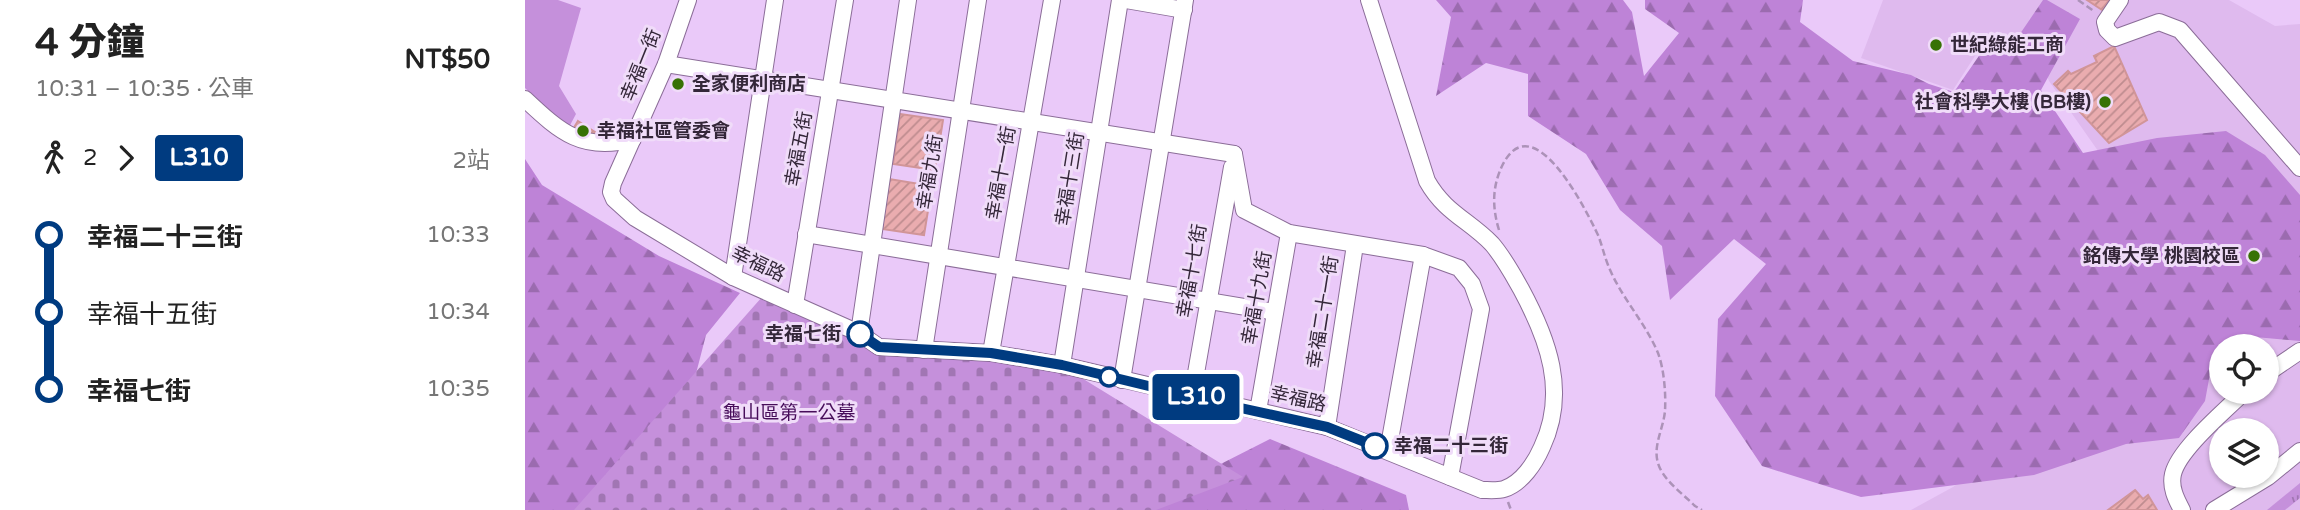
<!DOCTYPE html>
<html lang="zh-TW">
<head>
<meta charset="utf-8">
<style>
  body { margin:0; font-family:"Varela Round","Noto Sans TC",sans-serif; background:#f6f6f6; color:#222; height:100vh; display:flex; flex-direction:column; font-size:26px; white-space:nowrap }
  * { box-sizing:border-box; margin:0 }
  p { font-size:23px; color:#767676 }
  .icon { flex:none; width:38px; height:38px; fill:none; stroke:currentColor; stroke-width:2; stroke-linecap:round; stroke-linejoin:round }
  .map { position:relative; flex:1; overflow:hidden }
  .panel { display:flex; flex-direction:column; background:#fff; width:525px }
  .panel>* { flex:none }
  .badge { padding:0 14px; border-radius:5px; font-size:24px; line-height:46px }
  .buttons { position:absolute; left:1684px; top:334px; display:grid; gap:14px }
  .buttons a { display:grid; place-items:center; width:70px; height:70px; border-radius:50%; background:#fff; box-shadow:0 2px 5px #0004; font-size:35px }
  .map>.badge { position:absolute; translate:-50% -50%; box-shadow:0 0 0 4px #fff }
  .legs { display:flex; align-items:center; gap:10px; height:77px; padding:0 35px; font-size:23px }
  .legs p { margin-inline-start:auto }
  .head { display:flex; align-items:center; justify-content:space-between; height:119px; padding:0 35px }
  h1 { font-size:38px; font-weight:800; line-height:52px }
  ul { padding:0 35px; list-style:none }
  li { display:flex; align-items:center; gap:24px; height:77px; font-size:26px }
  li i { display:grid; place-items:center; width:10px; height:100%; margin:0 9px; background:currentColor }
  li i::after { content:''; width:18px; height:18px; margin:-9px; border:5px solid; border-radius:50%; background:#fff }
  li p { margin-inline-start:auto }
  li:first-child i { background:linear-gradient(#0000 50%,currentColor 0) }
  li:last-child i { background:linear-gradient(currentColor 50%,#0000 0) }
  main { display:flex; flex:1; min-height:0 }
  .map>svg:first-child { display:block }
  .built { fill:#dfbaee; fill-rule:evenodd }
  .grass { fill:url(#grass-tufts) }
  .forest { fill:url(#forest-firs) }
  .cemetery { fill:url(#cemetery-stones) }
  .park { fill:#c590db }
  .building { fill:url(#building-hatch); stroke:#d19598; stroke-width:2 }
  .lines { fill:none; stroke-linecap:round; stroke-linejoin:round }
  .minor-casing { stroke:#8b6d98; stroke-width:18 }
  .path { stroke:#ac92b8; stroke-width:2.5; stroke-dasharray:7 3.5; stroke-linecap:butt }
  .minor { stroke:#fff; stroke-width:16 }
  .line-1-casing { stroke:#fff; stroke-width:16 }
  .line-1 { stroke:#003b80; stroke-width:10 }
  .poi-dot { fill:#377204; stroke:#f0dcf9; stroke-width:2.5 }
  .stop-1-dot { fill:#fff; stroke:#003b80; stroke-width:3.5 }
  .labels { text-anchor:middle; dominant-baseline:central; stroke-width:6; stroke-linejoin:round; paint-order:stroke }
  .poi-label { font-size:19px; font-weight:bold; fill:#342739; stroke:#f0dcf9; text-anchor:start }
  .street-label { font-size:19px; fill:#342739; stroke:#f0dcf9 }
  .stop-label { font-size:19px; font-weight:bold; fill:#342739; stroke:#f0dcf9; text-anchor:end }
  .park-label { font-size:19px; fill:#470d5a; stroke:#f0dcf9 }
</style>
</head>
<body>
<main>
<section class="panel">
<div class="head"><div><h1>4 分鐘</h1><p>10:31 – 10:35 · 公車</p></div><b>NT$50</b></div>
<div class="legs"><svg class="icon" aria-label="walk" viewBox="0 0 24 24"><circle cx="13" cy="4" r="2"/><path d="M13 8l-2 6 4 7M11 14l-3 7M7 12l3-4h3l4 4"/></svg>2<svg class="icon" aria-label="forward" viewBox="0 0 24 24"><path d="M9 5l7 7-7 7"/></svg><b class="badge" style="background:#003b80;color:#fff">L310</b><p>2站</p></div>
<ul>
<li><i style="color:#003b80"></i><b>幸福二十三街</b><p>10:33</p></li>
<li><i style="color:#003b80"></i><span>幸福十五街</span><p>10:34</p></li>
<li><i style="color:#003b80"></i><b>幸福七街</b><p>10:35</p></li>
</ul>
</section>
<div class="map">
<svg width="1775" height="510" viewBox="0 0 1775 510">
  <defs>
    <pattern id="grass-tufts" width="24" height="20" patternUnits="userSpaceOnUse" patternTransform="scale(1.75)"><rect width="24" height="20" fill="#c590db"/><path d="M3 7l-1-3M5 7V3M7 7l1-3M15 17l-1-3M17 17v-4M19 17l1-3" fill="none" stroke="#a176b3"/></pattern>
    <pattern id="forest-firs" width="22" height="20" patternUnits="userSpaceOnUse" patternTransform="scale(1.75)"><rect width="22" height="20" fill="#be83d7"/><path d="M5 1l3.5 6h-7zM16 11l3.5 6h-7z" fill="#9b6baf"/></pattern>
    <pattern id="cemetery-stones" width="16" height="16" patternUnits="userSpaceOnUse" patternTransform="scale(1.75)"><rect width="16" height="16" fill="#c590db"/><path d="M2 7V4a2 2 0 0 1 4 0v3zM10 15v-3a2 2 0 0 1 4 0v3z" fill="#a176b3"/></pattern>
    <pattern id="building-hatch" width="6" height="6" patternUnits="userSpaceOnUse" patternTransform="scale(1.75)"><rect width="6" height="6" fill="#eaacaf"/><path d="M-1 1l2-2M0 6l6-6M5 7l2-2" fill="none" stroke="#be8c8f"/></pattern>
  </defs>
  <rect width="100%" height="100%" fill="#eac9f9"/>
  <path class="built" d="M1358,0H1704L1750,26L1775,24V510H1386L1428,487L1516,424L1618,215L1524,81L1505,32V15L1503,44L1457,45L1428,90L1336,58ZM1696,346H1741V392H1696ZM1696,430H1741V476H1696Z"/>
  <path class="grass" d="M1775,483V498L1760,510H1742Z"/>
  <g class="forest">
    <path d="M911,0H1098L1107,12L1119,76L1154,33L1120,9V0H1278L1275,22L1328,61L1386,75L1404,84L1429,92L1458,50L1482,53L1518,0H1522L1555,19L1516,90L1558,153L1632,138L1701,131L1740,155L1775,195V341L1719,336L1706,346H1696V355L1687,363L1680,401L1654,438L1601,444L1509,475L1336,497L1237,466L1190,396L1193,319L1241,264L1209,239L1145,300L1137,246L1095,210L1061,154L1003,116V74L961,63L911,96L926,17Z"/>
    <path d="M0,159L17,185L134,256L215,293L181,335L153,443L81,510H0Z"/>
    <path d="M745,439L881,495L884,510H605Z"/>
  </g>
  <path class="cemetery" d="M237,297L331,337L547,372L718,477L631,510H49Z"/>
  <path class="park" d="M0,0H33L56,8L34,86L51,114L43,129L0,88Z"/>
  <g class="building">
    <path d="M1562,0H1584L1577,10Z"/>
    <path d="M1589,46L1622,120L1584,143L1529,84L1543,71L1546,74L1572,62L1569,56Z"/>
    <path d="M375,114L418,120L410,170L368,164Z"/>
    <path d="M53,121L70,132L64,141L47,131Z"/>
    <path d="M364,179L407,186L399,235L357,229Z"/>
    <path d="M1610,490L1618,499L1623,495L1632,510H1583Z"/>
  </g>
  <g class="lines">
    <g class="minor-casing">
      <g id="minor">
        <path d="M163,0L141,64L88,183L86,192L89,199L110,218L208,277L334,333L354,347L466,353L537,365L802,427L957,490C963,490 973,491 979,489C997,483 1010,463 1017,447C1043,392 1023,339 996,289C987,273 979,258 967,244C944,220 920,213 902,181L844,0"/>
        <path d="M601,0L659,10"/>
        <path d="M1595,0L1580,22L1582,30L1590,38L1634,22L1655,30L1775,168"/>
        <path d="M141,64L709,154"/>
        <path d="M0,99C36,133 58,152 108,139"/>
        <path d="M709,154L719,210L764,233L898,255L934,268L947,284L956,309L925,477"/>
        <path d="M281,234L750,312"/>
        <path d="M208,277L250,0"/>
        <path d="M270,305L320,0"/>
        <path d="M334,333L383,0"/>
        <path d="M399,350L453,0"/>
        <path d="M466,353L527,0"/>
        <path d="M537,365L595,0"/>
        <path d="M1741,374L1775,351"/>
        <path d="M597,380L660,0"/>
        <path d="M667,396L707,167"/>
        <path d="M733,411L764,233"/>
        <path d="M802,427L830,245"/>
        <path d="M863,451L898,255"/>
        <path d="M1657,510C1651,499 1645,487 1648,474C1654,449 1700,411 1719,392"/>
        <path d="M1689,510L1743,477L1775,451"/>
      </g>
    </g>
    <g class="path">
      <path d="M1553,0L1570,12"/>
      <path d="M974,230C967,207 967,186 978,164C1009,105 1061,210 1073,235C1077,245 1079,255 1083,265C1095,296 1120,322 1133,353C1139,369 1141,393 1140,411C1138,432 1124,451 1137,472C1145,485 1159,495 1170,506L1177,510"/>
      <path d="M983,502L986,510"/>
    </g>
    <use href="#minor" class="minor"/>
  </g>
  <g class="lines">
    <g class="line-1-casing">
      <path id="line-1" d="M335,334L354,347L466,353L537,365L702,405L802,427L850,446"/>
    </g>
    <use href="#line-1" class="line-1"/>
  </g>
  <g class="poi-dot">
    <circle cx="1411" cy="45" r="7"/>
    <circle cx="153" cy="84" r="7"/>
    <circle cx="1580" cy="102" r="7"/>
    <circle cx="58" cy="131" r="7"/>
    <circle cx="1729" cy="256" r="7"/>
  </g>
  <g class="stop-1-dot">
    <circle cx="335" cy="334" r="12"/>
    <circle cx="584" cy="377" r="9"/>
    <circle cx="850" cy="446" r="12"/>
  </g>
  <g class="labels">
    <g class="poi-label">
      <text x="1425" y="45">世紀綠能工商</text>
      <text x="167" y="84">全家便利商店</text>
      <text x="1566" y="102" text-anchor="end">社會科學大樓 (BB樓)</text>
      <text x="72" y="131">幸福社區管委會</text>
      <text x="1715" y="256" text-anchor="end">銘傳大學 桃園校區</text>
    </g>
    <g class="street-label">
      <text transform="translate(116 65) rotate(-68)">幸福一街</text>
      <text transform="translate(274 149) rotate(-80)">幸福五街</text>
      <text transform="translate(405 172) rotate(-81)">幸福九街</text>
      <text transform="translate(476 173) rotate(-80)">幸福十一街</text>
      <text transform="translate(545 179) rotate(-81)">幸福十三街</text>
      <text transform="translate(233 264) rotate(26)">幸福路</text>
      <text transform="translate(667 271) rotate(-80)">幸福十七街</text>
      <text transform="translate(732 298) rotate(-80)">幸福十九街</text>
      <text transform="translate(798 312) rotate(-81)">幸福二十一街</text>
      <text transform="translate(773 399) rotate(13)">幸福路</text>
    </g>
    <g class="stop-label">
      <text x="316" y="334">幸福七街</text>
      <text x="869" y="446" text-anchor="start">幸福二十三街</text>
    </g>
    <g class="park-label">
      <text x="264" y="413">龜山區第一公墓</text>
    </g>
  </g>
</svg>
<div class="buttons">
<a><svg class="icon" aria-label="locate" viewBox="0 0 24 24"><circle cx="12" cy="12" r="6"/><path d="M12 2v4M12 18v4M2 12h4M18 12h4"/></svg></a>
<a><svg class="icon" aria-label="layers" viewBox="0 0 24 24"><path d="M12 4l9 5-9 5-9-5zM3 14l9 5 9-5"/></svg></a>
</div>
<b class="badge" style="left:671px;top:397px;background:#003b80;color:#fff">L310</b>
</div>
</main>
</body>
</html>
